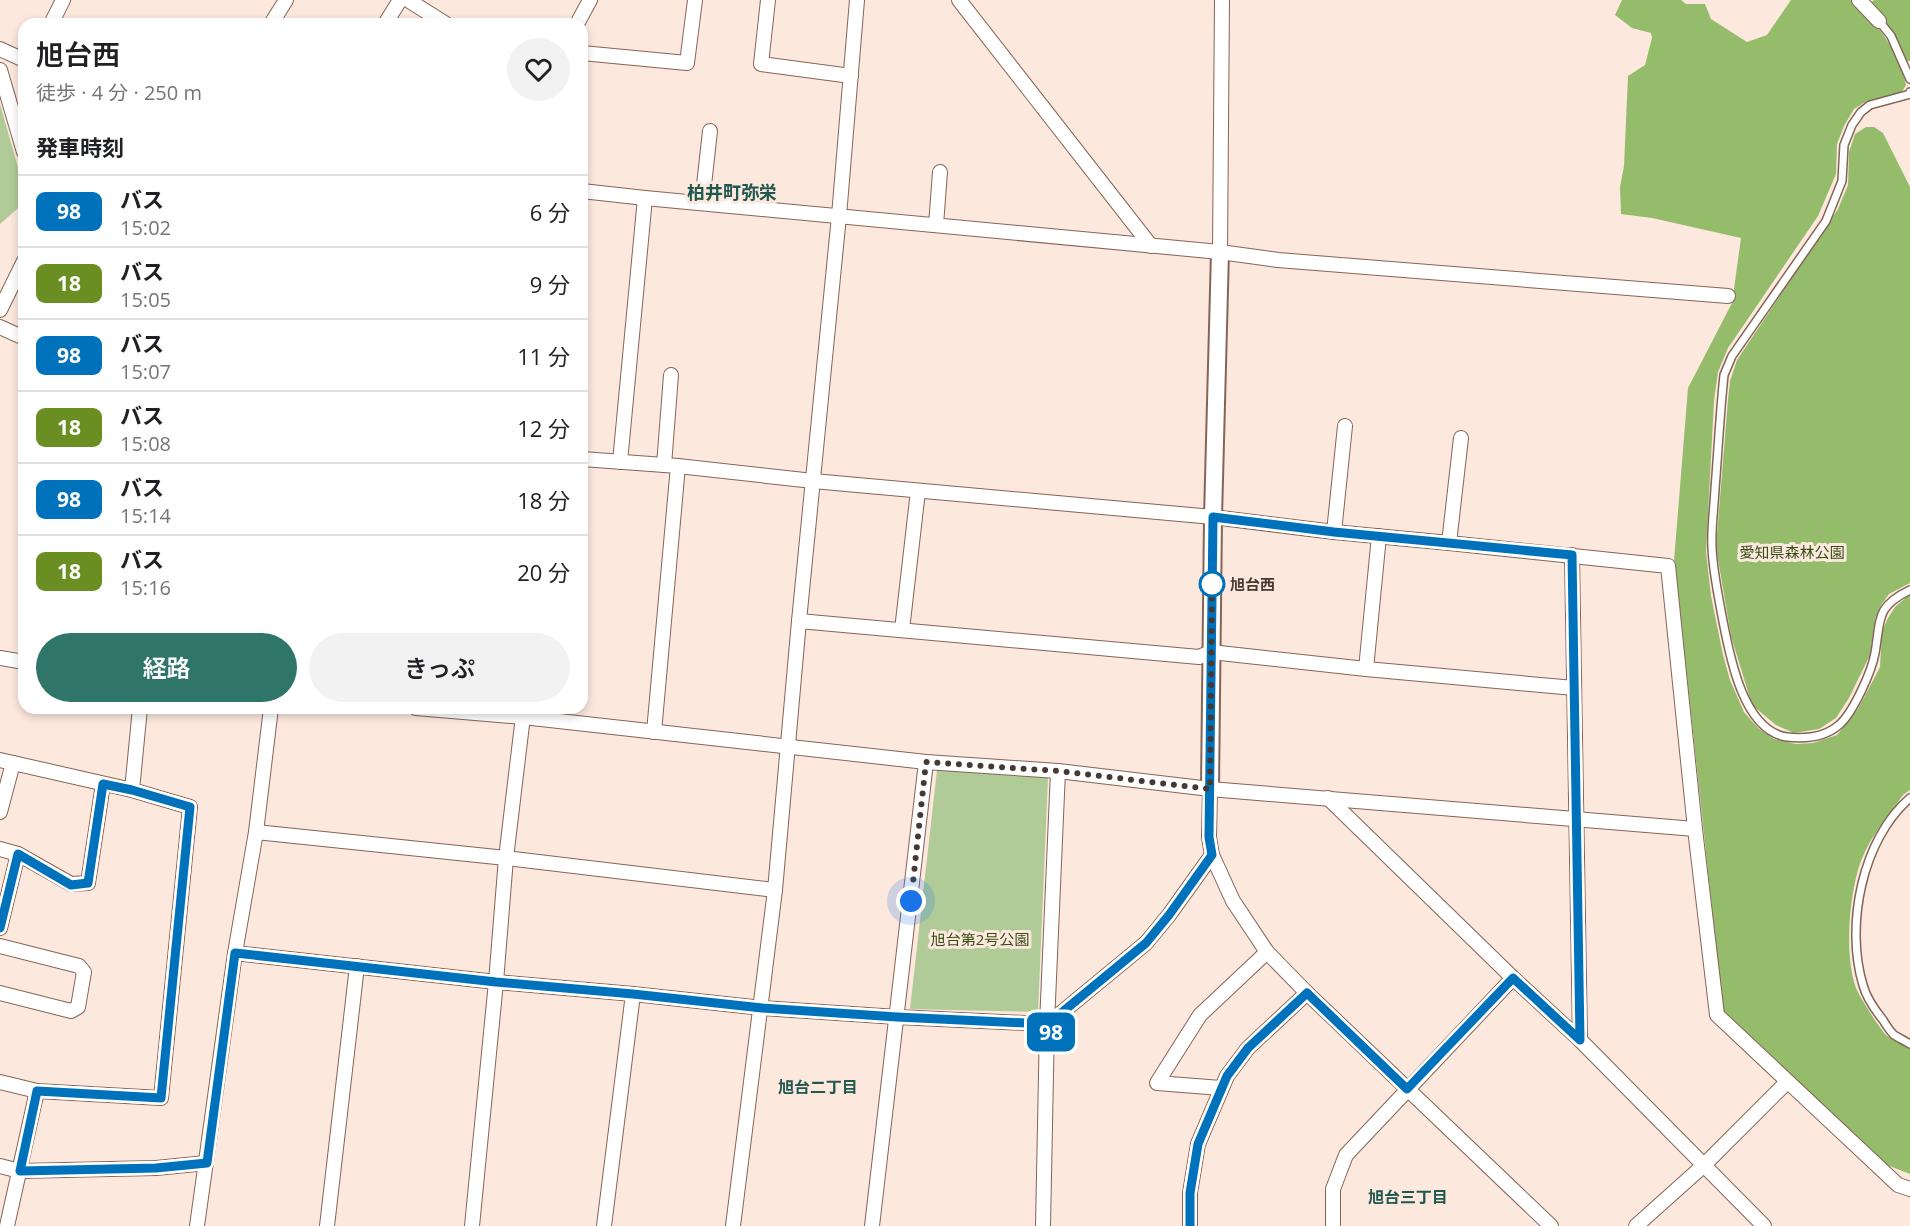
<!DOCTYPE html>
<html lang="ja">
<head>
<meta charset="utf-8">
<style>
  body { margin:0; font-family:"Open Sans","Noto Sans JP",sans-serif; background:#f2f2f2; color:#202124; height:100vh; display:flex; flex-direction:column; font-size:22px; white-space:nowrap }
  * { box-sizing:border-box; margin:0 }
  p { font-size:20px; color:#757577 }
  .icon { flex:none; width:33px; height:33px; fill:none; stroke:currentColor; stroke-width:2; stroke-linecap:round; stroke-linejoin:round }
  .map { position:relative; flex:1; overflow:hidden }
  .sheet { position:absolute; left:18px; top:18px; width:570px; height:696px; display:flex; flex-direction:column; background:#fff; border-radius:18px; box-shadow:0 3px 9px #0003 }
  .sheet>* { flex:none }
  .badge { padding:0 12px; border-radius:9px; font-size:21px; line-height:39px }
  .you { position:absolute; width:30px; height:30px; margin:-15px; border:4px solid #fff; border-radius:50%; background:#1a73e8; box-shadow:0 0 0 9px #1a73e833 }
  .map>.badge { position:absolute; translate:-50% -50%; box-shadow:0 0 0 3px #fff }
  h2 { padding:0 18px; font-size:22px; line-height:54px }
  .round { display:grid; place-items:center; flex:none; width:63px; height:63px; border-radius:32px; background:#f2f2f2 }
  .overview { display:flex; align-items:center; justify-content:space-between; height:102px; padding:0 18px }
  h1 { font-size:28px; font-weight:600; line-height:45px }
  .primary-button { display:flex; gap:12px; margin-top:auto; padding:12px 18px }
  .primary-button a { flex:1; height:69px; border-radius:36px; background:#30756a; color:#fff; font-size:24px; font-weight:600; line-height:69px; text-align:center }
  .primary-button a+a { background:#f2f2f2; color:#202124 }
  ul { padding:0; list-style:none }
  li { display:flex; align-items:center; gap:18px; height:72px; padding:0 18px; border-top:2px solid #e0e0e0 }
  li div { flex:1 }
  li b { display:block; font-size:22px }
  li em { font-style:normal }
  li .badge { min-width:66px; font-weight:700; text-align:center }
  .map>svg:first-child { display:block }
  .green { fill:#b1cb98 }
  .forest { fill:#95bc6b }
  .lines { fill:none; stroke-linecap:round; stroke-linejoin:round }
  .service-casing { stroke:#836556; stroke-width:10 }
  .minor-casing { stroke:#836556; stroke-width:16 }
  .tertiary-casing { stroke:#836556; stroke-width:20 }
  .service { stroke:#fff; stroke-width:7 }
  .minor { stroke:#fff; stroke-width:14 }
  .tertiary { stroke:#fff; stroke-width:16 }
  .line-casing { stroke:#fff; stroke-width:14 }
  .line { stroke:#0072bc; stroke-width:9 }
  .walk { stroke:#463832; stroke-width:6; stroke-dasharray:0 10.8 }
  .stop-dot { fill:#fff; stroke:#0072bc; stroke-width:3 }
  .labels { text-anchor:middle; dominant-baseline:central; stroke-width:6; stroke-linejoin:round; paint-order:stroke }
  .park-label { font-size:15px; fill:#344d14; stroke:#fde8de }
  .stop-label { font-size:15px; font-weight:bold; fill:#463832; stroke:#fde8de; text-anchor:start }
  .neighbourhood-label { font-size:16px; font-weight:bold; fill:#20584f; stroke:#fde8de }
  .quarter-label { font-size:18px; font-weight:bold; fill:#20584f; stroke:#fde8de }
</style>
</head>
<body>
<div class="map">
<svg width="1910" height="1226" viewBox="0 0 1910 1226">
  <rect width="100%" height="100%" fill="#fde8de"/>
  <g class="green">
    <path d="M0,104L24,189V203L0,224Z"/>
    <path d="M937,770L1048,778L1038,1012L910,1009Z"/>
  </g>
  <g class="forest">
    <path d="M1622,0H1681L1686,4H1705L1711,19L1747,42L1767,35L1791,0H1853C1878,25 1899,51 1906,85L1902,92L1867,101L1854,109L1844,126L1837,144L1836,174L1818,216L1728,348L1718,372L1714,401L1706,552L1711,596L1723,655L1730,680L1744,712L1758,728L1774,739L1796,744L1813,743L1837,735L1858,709L1880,667L1882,632L1888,618L1895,607L1910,594V790L1903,795C1888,816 1870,837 1861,861C1849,894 1844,955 1856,988C1859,996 1880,1029 1886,1035C1892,1040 1903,1045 1910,1048V1174L1887,1165L1723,1011L1676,573L1674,561L1688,388L1732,303L1741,238L1652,218L1621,214L1620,187L1624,166L1628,76L1645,65L1652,38L1651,33L1632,28L1615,15Z"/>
    <path d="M1874,0H1910V61H1907L1884,20L1869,4Z"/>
    <path d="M1866,127H1874L1883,133L1910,187V583L1889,594L1881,605L1875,618L1870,655L1849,698L1836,718L1819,729L1794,733L1776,725L1752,705L1731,636L1716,547L1728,400L1730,381L1737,360L1838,209L1848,185L1849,152L1855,134Z"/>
  </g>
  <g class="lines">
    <g class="service-casing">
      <g id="service">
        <path d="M1879,21L1891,36L1910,79"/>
        <path d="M1910,92V94L1870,105L1861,112L1852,125L1844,145L1842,181L1826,221L1732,356L1724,375C1720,413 1718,451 1715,489C1714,508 1711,529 1712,548C1713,571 1718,594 1722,616C1729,652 1742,731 1787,737C1805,739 1825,737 1839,725C1853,713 1872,671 1875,653C1881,619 1875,607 1910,590"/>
        <path d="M1910,798C1862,839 1845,926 1863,985C1866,997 1875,1010 1883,1020C1886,1025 1890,1031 1894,1035C1899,1038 1905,1041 1910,1044"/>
      </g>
    </g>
    <g class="minor-casing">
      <g id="minor">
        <path d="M408,0L446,24"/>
        <path d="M768,0L761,64L851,76"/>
        <path d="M959,0L1151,246"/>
        <path d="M1859,0L1879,21"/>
        <path d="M51,24L63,0"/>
        <path d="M271,24L286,0"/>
        <path d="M385,24L400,0"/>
        <path d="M577,24L590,0"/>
        <path d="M0,49L24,60"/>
        <path d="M582,53L687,63L695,0"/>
        <path d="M0,70L24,152"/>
        <path d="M582,191L645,198L1220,252L1278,260L1728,296"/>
        <path d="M702,203L710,131"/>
        <path d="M936,225L940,172"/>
        <path d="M1220,252L1222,0"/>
        <path d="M0,310L24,261"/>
        <path d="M0,327L24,338"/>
        <path d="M582,459L678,466L813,481L1213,517L1334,532L1449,543L1668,566L1695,829L1717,1015L1898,1185L1910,1189"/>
        <path d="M620,462L645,198"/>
        <path d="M664,465L671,375"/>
        <path d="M1334,532L1345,426"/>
        <path d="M1449,543L1461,438"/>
        <path d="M1572,555L1580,1040"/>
        <path d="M799,621L1199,657L1211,652L1366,669L1574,688"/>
        <path d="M902,630L918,491"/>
        <path d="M0,658L24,662"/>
        <path d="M1366,669L1379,536"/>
        <path d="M416,708L523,717L926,762L1058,771L1210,789L1695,829"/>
        <path d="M654,732L678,466"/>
        <path d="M0,760L132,790L190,807L161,1098L37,1091L0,1082"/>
        <path d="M1210,789L1209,837L1212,855L1233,901L1267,952L1307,993L1551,1226"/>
        <path d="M132,790L140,708"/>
        <path d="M1328,798L1513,978L1580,1040L1764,1226"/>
        <path d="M0,812L13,763"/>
        <path d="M256,832L506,858L775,890"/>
        <path d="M0,849L18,854L71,884L88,883L103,784"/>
        <path d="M0,928L18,854"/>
        <path d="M0,946L79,966L84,972L78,1007L71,1011L0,993"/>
        <path d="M235,953L496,982L633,994L762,1008L897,1017L1047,1024"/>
        <path d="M1049,1036L1060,1014L1146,943L1169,915L1212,855"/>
        <path d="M1221,1088L1157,1083L1200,1015L1267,952"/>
        <path d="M0,1166L20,1171L156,1168L206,1163"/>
        <path d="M7,1226L37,1091"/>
        <path d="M197,1226L235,953L256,832L271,708"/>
        <path d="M327,1226L357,966"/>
        <path d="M472,1226L496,982L506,858L524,708"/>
        <path d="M604,1226L633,994"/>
        <path d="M733,1226L775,890L799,621L839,216L857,0"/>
        <path d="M872,1226L926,762"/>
        <path d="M1043,1226L1047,1024L1058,771"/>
        <path d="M1190,1226V1193L1198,1144L1227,1076L1248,1048L1307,993"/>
        <path d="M1333,1226V1189L1346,1155L1513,978"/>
        <path d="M1636,1226L1703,1166L1787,1082"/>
      </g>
    </g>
    <g class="tertiary-casing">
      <path id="tertiary" d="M1210,789L1213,517L1220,252"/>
    </g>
    <use href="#service" class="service"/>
    <use href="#minor" class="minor"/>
    <use href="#tertiary" class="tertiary"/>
  </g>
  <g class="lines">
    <g class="line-casing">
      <path id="line" d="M0,928L18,854L71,885L88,883L103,784L132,790L190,807L161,1098L37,1091L20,1171L156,1168L207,1163L235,953L496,982L633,994L762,1008L897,1017L1047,1024L1048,1038L1060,1014L1146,943L1169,915L1212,855L1209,837L1213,517L1334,532L1572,555L1580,1040L1513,978L1407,1089L1307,993L1248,1048L1227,1076L1198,1144L1190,1193V1226"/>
    </g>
    <use href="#line" class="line"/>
    <path class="walk" d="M911,901L926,762L1058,771L1210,789L1212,584"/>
  </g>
  <circle class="stop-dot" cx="1212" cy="584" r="12"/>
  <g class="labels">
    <g class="park-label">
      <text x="1792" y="552">愛知県森林公園</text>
      <text x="980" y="939">旭台第2号公園</text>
    </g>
    <g class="stop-label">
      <text x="1230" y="584">旭台西</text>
    </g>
    <g class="neighbourhood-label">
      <text x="818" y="1087">旭台二丁目</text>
      <text x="1408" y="1197">旭台三丁目</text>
    </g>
    <g class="quarter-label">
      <text x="732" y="192">柏井町弥栄</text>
    </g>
  </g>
</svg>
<div class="you" style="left:911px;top:901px"></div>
<b class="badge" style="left:1051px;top:1032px;background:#0072bc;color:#fff">98</b>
<section class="sheet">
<div class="overview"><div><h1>旭台西</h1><p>徒歩 · 4 分 · 250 m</p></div><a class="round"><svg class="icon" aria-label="heart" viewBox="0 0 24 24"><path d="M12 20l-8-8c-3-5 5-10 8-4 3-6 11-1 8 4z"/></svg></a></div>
<h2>発車時刻</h2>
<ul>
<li><span class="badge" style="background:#0072bc;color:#fff">98</span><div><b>バス</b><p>15:02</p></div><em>6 分</em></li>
<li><span class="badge" style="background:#6b8e23;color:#fff">18</span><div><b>バス</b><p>15:05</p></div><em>9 分</em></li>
<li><span class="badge" style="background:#0072bc;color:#fff">98</span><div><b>バス</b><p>15:07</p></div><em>11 分</em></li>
<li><span class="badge" style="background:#6b8e23;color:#fff">18</span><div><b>バス</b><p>15:08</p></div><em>12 分</em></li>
<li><span class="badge" style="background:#0072bc;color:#fff">98</span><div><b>バス</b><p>15:14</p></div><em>18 分</em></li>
<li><span class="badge" style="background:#6b8e23;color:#fff">18</span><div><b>バス</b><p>15:16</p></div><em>20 分</em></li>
</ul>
<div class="primary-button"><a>経路</a><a>きっぷ</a></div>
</section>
</div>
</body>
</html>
